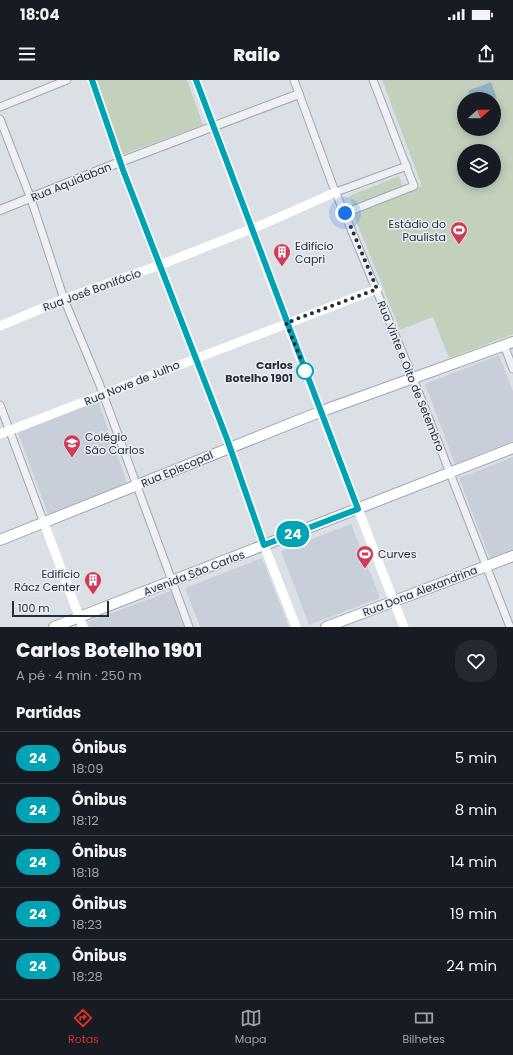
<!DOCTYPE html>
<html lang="pt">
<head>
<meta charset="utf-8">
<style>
  body { margin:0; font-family:Poppins,sans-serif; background:#242831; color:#f1f3f6; height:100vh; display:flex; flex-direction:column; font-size:15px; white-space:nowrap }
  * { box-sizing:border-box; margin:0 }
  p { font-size:13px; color:#9ea1a6 }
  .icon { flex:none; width:22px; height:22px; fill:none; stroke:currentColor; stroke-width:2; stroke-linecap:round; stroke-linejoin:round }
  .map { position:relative; height:547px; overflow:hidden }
  .details { display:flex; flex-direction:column; background:#171b24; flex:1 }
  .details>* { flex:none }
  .badge { padding:0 8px; border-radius:13px; font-size:14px; line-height:26px }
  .needle { width:26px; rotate:70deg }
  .controls { position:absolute; left:457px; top:12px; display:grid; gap:8px }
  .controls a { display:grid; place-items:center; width:44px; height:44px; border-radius:50%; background:#171b24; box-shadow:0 2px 10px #0003; font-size:20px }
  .scale { position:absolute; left:12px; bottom:10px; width:97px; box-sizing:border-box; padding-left:4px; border:2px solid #252e3c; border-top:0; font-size:11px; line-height:14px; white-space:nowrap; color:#252e3c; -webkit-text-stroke:3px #eaeff4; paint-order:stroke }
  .you { position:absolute; width:20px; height:20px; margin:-10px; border:3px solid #fff; border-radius:50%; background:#1a73e8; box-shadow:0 0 0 6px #1a73e833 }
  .map>.badge { position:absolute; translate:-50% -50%; box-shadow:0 0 0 2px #fff }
  h2 { padding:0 16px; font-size:15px; line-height:36px }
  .round { display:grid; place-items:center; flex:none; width:42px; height:42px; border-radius:16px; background:#242831 }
  .overview { display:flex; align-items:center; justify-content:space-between; height:68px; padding:0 16px }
  h1 { font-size:19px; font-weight:800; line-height:30px }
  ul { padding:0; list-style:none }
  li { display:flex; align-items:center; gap:12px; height:52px; padding:0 16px; border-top:1px solid #363941 }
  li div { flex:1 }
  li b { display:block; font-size:15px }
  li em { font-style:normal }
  li .badge { min-width:44px; font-weight:700; text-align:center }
  .status { display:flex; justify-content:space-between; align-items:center; height:28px; padding:0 20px; background:#171b24; direction:ltr }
  .status svg { height:11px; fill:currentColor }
  header { display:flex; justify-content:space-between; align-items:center; height:52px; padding:0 16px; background:#171b24; font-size:18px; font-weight:800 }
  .tabs { display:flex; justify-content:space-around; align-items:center; height:56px; border-top:1px solid #363941; background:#171b24; font-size:11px; color:#9ea1a6 }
  .tabs a { display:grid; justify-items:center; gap:2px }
  .tabs .selected { color:#d93025 }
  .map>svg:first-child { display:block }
  .built { fill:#c9cfd8 }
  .green { fill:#c2d0bc; fill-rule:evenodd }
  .water { fill:#95afc7 }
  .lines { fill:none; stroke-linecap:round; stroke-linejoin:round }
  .minor-casing { stroke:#a1a7b0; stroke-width:9 }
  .tertiary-casing { stroke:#a1a7b0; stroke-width:10 }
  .primary-casing { stroke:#9aa5b2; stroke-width:12 }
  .minor { stroke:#eef0f4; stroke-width:7 }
  .tertiary { stroke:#eef0f4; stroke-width:8 }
  .secondary { stroke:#fff; stroke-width:9 }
  .primary { stroke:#fff; stroke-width:10 }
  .line-casing { stroke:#fff; stroke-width:9 }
  .line { stroke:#00a3b4; stroke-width:6 }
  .walk { stroke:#252e3c; stroke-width:4; stroke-dasharray:0 7.2 }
  .stop-dot { fill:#fff; stroke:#00a3b4; stroke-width:2 }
  .labels { text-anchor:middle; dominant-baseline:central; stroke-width:3; stroke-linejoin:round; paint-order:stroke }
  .street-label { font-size:11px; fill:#252e3c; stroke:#eaeff4 }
  .poi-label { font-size:11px; fill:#252e3c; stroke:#eaeff4; text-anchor:start }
  .stop-label { font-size:11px; font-weight:bold; fill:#252e3c; stroke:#eaeff4; text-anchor:end }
</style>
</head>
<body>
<div class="status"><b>18:04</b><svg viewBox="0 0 49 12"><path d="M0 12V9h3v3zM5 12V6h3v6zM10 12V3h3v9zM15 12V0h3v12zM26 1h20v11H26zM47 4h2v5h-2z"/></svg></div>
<header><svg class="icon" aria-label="menu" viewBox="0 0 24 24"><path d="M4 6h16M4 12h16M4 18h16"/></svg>Railo<svg class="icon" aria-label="share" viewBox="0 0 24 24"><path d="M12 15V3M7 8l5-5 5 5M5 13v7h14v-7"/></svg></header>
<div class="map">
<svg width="513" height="547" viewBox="0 0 513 547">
  <rect width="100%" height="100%" fill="#dbe0e6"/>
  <g class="built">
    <path d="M499,275L513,311V361L455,384L425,304Z"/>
    <path d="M98,321L127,403L48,434L18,353Z"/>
    <path d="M513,377V470L490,479L459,398Z"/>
    <path d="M351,444L380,518L309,545L281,471Z"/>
    <path d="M262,478L289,547H200L185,508Z"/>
    <path d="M171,511L184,547H89L87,542Z"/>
  </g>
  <g class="green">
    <path d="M94,0H187L203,45L124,74L119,72Z"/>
    <path d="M382,0H513V254L449,278L433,237L400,250L353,133L422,106ZM464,19H494V49H464ZM464,71H494V101H464Z"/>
    <path d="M399,96L403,107L353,126L349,116Z"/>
  </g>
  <path class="water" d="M491,2L497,18L471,19L468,11Z"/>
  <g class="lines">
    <g class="minor-casing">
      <g id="minor">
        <path d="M294,0L333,106L413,298L510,547"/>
        <path d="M0,27L67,0"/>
        <path d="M0,39L31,119L64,219L99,303L189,547"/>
        <path d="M336,112L407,86"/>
        <path d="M345,133L414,106L373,0"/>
        <path d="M504,265L513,289"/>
        <path d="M0,325L44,443"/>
      </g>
    </g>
    <g class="tertiary-casing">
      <path id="tertiary" d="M0,130L120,82L299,14"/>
    </g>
    <g class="primary-casing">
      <g id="primary">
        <path d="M0,460L322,331L513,262"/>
        <path d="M54,547L513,368"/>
        <path d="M326,547L513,476"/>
      </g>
    </g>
    <use href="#minor" class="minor"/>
    <use href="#tertiary" class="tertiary"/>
    <g class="secondary">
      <path d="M92,0L123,90L227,359L264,465L296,547"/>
      <path d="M196,0C264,183 332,365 404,547"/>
      <path d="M0,246L64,219L160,185L259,146L336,112"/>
      <path d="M0,354L377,209"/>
      <path d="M44,443L83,547"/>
    </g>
    <use href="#primary" class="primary"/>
  </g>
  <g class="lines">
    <g class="line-casing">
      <path id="line" d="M92,0L123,90L227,359L264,465L358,429C304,286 249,143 196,0"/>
    </g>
    <use href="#line" class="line"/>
    <path class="walk" d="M305,291L307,294L286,243L377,209L345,133"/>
  </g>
  <defs>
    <g id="stadium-pin" transform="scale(0.9)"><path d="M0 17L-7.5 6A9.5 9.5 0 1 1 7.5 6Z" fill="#cf3c58" stroke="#eaeff4"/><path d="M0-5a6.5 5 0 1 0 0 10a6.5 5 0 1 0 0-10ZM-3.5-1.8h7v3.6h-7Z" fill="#fff"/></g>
    <g id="building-pin" transform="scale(0.9)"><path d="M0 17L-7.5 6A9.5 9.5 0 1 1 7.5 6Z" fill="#cf3c58" stroke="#eaeff4"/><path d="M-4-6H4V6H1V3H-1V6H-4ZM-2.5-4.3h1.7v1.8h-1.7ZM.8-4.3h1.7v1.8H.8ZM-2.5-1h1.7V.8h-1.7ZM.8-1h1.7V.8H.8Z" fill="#fff"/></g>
    <g id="university-pin" transform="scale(0.9)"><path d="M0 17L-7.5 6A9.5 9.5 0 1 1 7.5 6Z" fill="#cf3c58" stroke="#eaeff4"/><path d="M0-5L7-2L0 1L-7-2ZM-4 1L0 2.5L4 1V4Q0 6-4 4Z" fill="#fff"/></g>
  </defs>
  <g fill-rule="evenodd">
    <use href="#stadium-pin" x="459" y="150"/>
    <use href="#building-pin" x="282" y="172"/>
    <use href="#university-pin" x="72" y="363"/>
    <use href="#stadium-pin" x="365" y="474"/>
    <use href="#building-pin" x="93" y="500"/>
  </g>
  <circle class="stop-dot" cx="305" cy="291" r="8"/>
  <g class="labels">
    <g class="street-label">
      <text transform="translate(71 102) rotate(-22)">Rua Aquidaban</text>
      <text transform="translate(92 210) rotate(-20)">Rua José Bonifácio</text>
      <text transform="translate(411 296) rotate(68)">Rua Vinte e Oito de Setembro</text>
      <text transform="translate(132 303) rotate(-22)">Rua Nove de Julho</text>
      <text transform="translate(177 389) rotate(-23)">Rua Episcopal</text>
      <text transform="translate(194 493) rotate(-21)">Avenida São Carlos</text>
      <text transform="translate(420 511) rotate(-21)">Rua Dona Alexandrina</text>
    </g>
    <g class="poi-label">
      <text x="446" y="144" text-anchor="end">Estádio do<tspan x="446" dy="13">Paulista</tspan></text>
      <text x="295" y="166">Edifício<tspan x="295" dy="13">Capri</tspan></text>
      <text x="85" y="357">Colégio<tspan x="85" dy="13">São Carlos</tspan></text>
      <text x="378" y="474">Curves</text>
      <text x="80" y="494" text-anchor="end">Edifício<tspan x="80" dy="13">Rácz Center</tspan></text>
    </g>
    <g class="stop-label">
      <text x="293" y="285">Carlos<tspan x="293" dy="13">Botelho 1901</tspan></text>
    </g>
  </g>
</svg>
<div class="controls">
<a><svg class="needle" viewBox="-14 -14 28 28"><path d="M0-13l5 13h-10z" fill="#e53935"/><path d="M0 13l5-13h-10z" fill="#9ea1a6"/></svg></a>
<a><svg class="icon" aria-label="layers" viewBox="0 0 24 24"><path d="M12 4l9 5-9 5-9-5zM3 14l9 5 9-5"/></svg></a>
</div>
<div class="scale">100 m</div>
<div class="you" style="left:345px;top:133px"></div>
<b class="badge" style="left:293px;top:454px;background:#00a3b4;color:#fff">24</b>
</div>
<section class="details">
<div class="overview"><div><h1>Carlos Botelho 1901</h1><p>A pé · 4 min · 250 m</p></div><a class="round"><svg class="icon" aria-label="heart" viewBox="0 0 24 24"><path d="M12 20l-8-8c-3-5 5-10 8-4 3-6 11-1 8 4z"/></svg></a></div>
<h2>Partidas</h2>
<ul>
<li><span class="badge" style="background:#00a3b4;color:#fff">24</span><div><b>Ônibus</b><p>18:09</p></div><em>5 min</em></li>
<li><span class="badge" style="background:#00a3b4;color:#fff">24</span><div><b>Ônibus</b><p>18:12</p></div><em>8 min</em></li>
<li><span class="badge" style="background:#00a3b4;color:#fff">24</span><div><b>Ônibus</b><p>18:18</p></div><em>14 min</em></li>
<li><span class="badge" style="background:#00a3b4;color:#fff">24</span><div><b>Ônibus</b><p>18:23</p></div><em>19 min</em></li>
<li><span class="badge" style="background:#00a3b4;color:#fff">24</span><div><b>Ônibus</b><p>18:28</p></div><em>24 min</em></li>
</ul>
</section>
<nav class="tabs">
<a class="selected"><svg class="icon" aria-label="directions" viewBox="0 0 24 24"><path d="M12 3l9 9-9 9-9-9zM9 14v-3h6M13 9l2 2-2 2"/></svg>Rotas</a>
<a><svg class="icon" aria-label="map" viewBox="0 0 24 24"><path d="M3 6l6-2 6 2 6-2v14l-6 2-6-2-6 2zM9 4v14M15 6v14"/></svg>Mapa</a>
<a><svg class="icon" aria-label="tickets" viewBox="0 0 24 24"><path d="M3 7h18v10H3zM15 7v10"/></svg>Bilhetes</a>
</nav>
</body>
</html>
